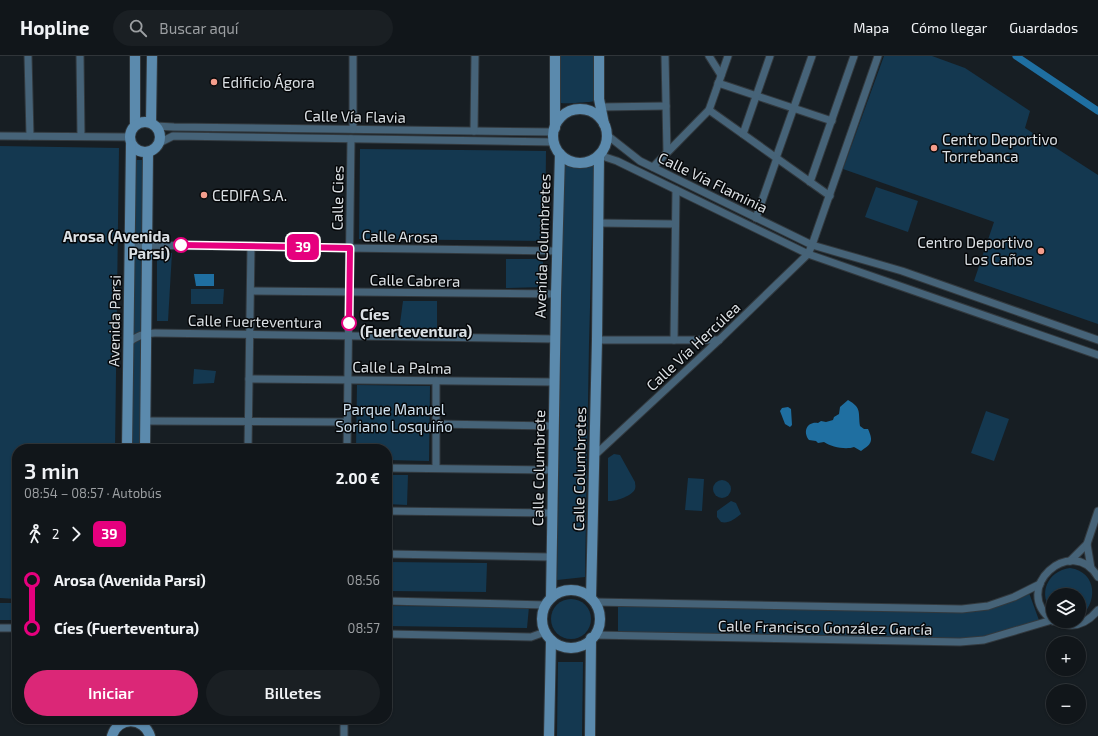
<!DOCTYPE html>
<html lang="es">
<head>
<meta charset="utf-8">
<style>
  body { margin:0; font-family:"Exo 2",sans-serif; background:#1a1f23; color:#f1f3f6; height:100vh; display:flex; flex-direction:column; font-size:15px; white-space:nowrap }
  * { box-sizing:border-box; margin:0 }
  p { font-size:13px; color:#9c9fa2 }
  .icon { flex:none; width:22px; height:22px; fill:none; stroke:currentColor; stroke-width:2; stroke-linecap:round; stroke-linejoin:round }
  .map { position:relative; flex:1; overflow:hidden }
  .panel { position:absolute; left:12px; top:388px; width:380px; height:280px; display:flex; flex-direction:column; background:#11161a; border-radius:16px; box-shadow:0 1px 3px #0004,0 0 0 1px #303539 }
  .panel>* { flex:none }
  .badge { padding:0 8px; border-radius:6px; font-size:14px; line-height:26px }
  .controls { position:absolute; left:1046px; top:532px; display:grid; gap:8px }
  .controls a { display:grid; place-items:center; width:40px; height:40px; border-radius:50%; background:#11161a; box-shadow:0 1px 3px #0004,0 0 0 1px #303539; font-size:20px }
  .map>.badge { position:absolute; translate:-50% -50%; box-shadow:0 0 0 2px #fff }
  .legs { display:flex; align-items:center; gap:6px; height:44px; padding:0 12px; font-size:13px }
  .legs p { margin-inline-start:auto }
  .headline { display:flex; align-items:center; justify-content:space-between; height:68px; padding:0 12px }
  h1 { font-size:22px; font-weight:600; line-height:30px }
  .primary-button { display:flex; gap:8px; margin-top:auto; padding:8px 12px }
  .primary-button a { flex:1; height:46px; border-radius:24px; background:#db2777; color:#fff; font-size:16px; font-weight:600; line-height:46px; text-align:center }
  .primary-button a+a { background:#1a1f23; color:#f1f3f6 }
  ul { padding:0 12px; list-style:none }
  li { display:flex; align-items:center; gap:14px; height:48px; font-size:15px }
  li i { display:grid; place-items:center; width:6px; height:100%; margin:0 5px; background:currentColor }
  li i::after { content:''; width:10px; height:10px; margin:-5px; border:3px solid; border-radius:50%; background:#11161a }
  li p { margin-inline-start:auto }
  li:first-child i { background:linear-gradient(#0000 50%,currentColor 0) }
  li:last-child i { background:linear-gradient(currentColor 50%,#0000 0) }
  header { display:flex; align-items:center; gap:24px; box-sizing:border-box; height:56px; padding:0 20px; background:#11161a; border-bottom:1px solid #303539 }
  header strong { font-size:19px }
  nav { display:flex; gap:22px; margin-inline-start:auto; font-size:14px }
  .search { width:280px; height:36px; background:#1a1f23; display:flex; align-items:center; gap:10px; box-sizing:border-box; padding:0 14px; border-radius:22px; color:#9c9fa2; font-size:15px }
  .map>svg:first-child { display:block }
  .green { fill:#143850 }
  .water { fill:#1f6fa1 }
  .lines { fill:none; stroke-linecap:round; stroke-linejoin:round }
  .canal { stroke:#1f6fa1; stroke-width:7 }
  .street-casing { stroke:#32393e; stroke-width:9 }
  .secondary-casing { stroke:#32393e; stroke-width:12 }
  .street { stroke:#466378; stroke-width:7 }
  .secondary { stroke:#5b8aad; stroke-width:10 }
  .line-1-casing { stroke:#fff; stroke-width:9 }
  .line-1 { stroke:#e6007e; stroke-width:6 }
  .poi-dot { fill:#f49d8c; stroke:#06080a; stroke-width:1.5 }
  .stop-1-dot { fill:#fff; stroke:#e6007e; stroke-width:2 }
  .labels { text-anchor:middle; dominant-baseline:central; stroke-width:3; stroke-linejoin:round; paint-order:stroke }
  .poi-label { font-size:15px; fill:#dbe0e4; stroke:#06080a; text-anchor:start }
  .street-label { font-size:15px; fill:#dbe0e4; stroke:#06080a }
  .stop-label { font-size:15px; font-weight:bold; fill:#dbe0e4; stroke:#06080a; text-anchor:end }
  .park-label { font-size:15px; fill:#cee0ee; stroke:#06080a }
</style>
</head>
<body>
<header>
<strong>Hopline</strong>
<div class="search"><svg class="icon" aria-label="search" viewBox="0 0 24 24"><circle cx="10" cy="10" r="6"/><path d="M15 15l6 6"/></svg>Buscar aquí</div>
<nav><a>Mapa</a><a>Cómo llegar</a><a>Guardados</a></nav>
</header>
<div class="map">
<svg width="1098" height="680" viewBox="0 0 1098 680">
  <rect width="100%" height="100%" fill="#171e23"/>
  <g class="green">
    <path d="M560,0H594L595,45C592,46 564,48 561,47L559,44Z"/>
    <path d="M884,0H932L965,12L1030,55L1025,72L1098,119V268L974,225L994,166L843,113Z"/>
    <path d="M0,90L119,92L115,393H17V543L0,542Z"/>
    <path d="M360,93L546,95L545,185L359,183Z"/>
    <path d="M136,104H143L140,393H132Z"/>
    <path d="M564,109C575,112 583,112 594,109L589,287L585,521L557,524Z"/>
    <path d="M876,131L918,145L908,176L865,161Z"/>
    <path d="M157,197H172L168,265H157Z"/>
    <path d="M506,203H543V231L506,232Z"/>
    <path d="M191,233H224L223,248H191Z"/>
    <path d="M403,245H437V273L399,275Z"/>
    <path d="M194,313L216,315L214,327L193,328Z"/>
    <path d="M357,329L430,330L429,405L387,404V393H356Z"/>
    <path d="M986,355L1009,363L994,405L971,397Z"/>
    <path d="M614,398L620,399L635,426C635,429 636,430 635,433C632,440 615,446 608,445V402Z"/>
    <path d="M387,419H408L407,449L387,448Z"/>
    <path d="M688,422L704,423L702,455L685,454Z"/>
    <circle cx="722" cy="433" r="9"/>
    <path d="M731,445L736,447L741,458C735,463 728,468 721,466L717,461V455Z"/>
    <path d="M387,506L487,507L486,536L387,535Z"/>
    <path d="M1070,512C1098,516 1098,548 1079,562V539H1053V556C1037,539 1047,515 1070,512Z"/>
    <path d="M1028,534L1040,567L984,584L618,580V547L962,553L988,550Z"/>
    <circle cx="571" cy="563" r="20"/>
    <rect x="0" y="547" width="17" height="17"/>
    <path d="M387,550L529,551L527,572L387,570Z"/>
    <path d="M558,606H583L582,680H557Z"/>
  </g>
  <g class="water">
    <path d="M194,218H214V230H196Z"/>
    <path d="M848,344C862,352 858,356 860,370L864,373H868C874,386 871,388 861,395L854,391C846,394 831,391 824,386L818,387L816,385L809,384C802,375 808,365 818,367L821,365L826,366L833,364L834,361L839,358L840,351Z"/>
    <path d="M788,351L791,353L792,369L790,371L785,368L780,355L782,352Z"/>
  </g>
  <g class="lines">
    <path class="canal" d="M1016,0L1098,55"/>
    <g class="street-casing">
      <g id="street">
        <path d="M28,0L30,80"/>
        <path d="M80,0L81,80"/>
        <path d="M665,0L667,96"/>
        <path d="M709,0L721,19"/>
        <path d="M718,27L832,65"/>
        <path d="M600,51L666,50"/>
        <path d="M709,54L830,140"/>
        <path d="M155,70L174,71L554,76"/>
        <path d="M353,73V0"/>
        <path d="M474,75L475,0"/>
        <path d="M743,78L770,0"/>
        <path d="M607,79L640,105L812,189L902,215L1098,284"/>
        <path d="M0,80L129,81"/>
        <path d="M159,87L173,80L554,86"/>
        <path d="M599,99L617,105L808,198L1098,299"/>
        <path d="M776,102L812,0"/>
        <path d="M653,111L709,54L728,0"/>
        <path d="M810,126L854,0"/>
        <path d="M756,162L777,102"/>
        <path d="M598,167L675,168"/>
        <path d="M130,189L557,195"/>
        <path d="M251,235L556,238"/>
        <path d="M597,284H719"/>
        <path d="M674,284L676,134"/>
        <path d="M128,287C137,280 144,277 155,277L555,283"/>
        <path d="M249,323L554,326"/>
        <path d="M436,325V412"/>
        <path d="M145,365L347,366"/>
        <path d="M436,368L553,370"/>
        <path d="M248,393L251,190"/>
        <path d="M347,393L351,83"/>
        <path d="M595,399L719,284L808,198L812,189L878,0"/>
        <path d="M387,412L553,414"/>
        <path d="M387,455L552,457"/>
        <path d="M387,498L551,501"/>
        <path d="M1070,505L1087,488"/>
        <path d="M1091,512L1087,488L1098,455"/>
        <path d="M387,545L546,549"/>
        <path d="M594,546L962,553L988,550L1014,541L1040,528"/>
        <path d="M1053,565C1009,533 1072,477 1098,521"/>
        <path d="M1054,565C1071,573 1086,569 1098,554"/>
        <path d="M0,572H17"/>
        <path d="M387,578L531,581L545,576"/>
        <path d="M594,579L960,586L984,584L1052,564"/>
        <path d="M344,680V663"/>
      </g>
    </g>
    <g class="secondary-casing">
      <g id="secondary">
        <path d="M135,0V69"/>
        <path d="M599,0V43L604,68"/>
        <circle cx="580" cy="80" r="27"/>
        <circle cx="145" cy="81" r="15"/>
        <path d="M151,67L152,0"/>
        <path d="M555,72V0"/>
        <path d="M127,393L131,89"/>
        <path d="M145,393L148,96"/>
        <circle cx="571" cy="563" r="29"/>
        <path d="M551,542L556,238L560,98"/>
        <path d="M591,542L597,284L599,99"/>
        <path d="M112,680C118,660 144,661 150,680"/>
        <path d="M549,680L551,584"/>
        <path d="M590,680L591,582"/>
      </g>
    </g>
    <use href="#street" class="street"/>
    <use href="#secondary" class="secondary"/>
  </g>
  <g class="lines">
    <g class="line-1-casing">
      <path id="line-1" d="M181,189L350,192L349,267"/>
    </g>
    <use href="#line-1" class="line-1"/>
  </g>
  <g class="poi-dot">
    <circle cx="214" cy="26" r="4"/>
    <circle cx="934" cy="92" r="4"/>
    <circle cx="204" cy="139" r="4"/>
    <circle cx="1041" cy="195" r="4"/>
  </g>
  <g class="stop-1-dot">
    <circle cx="181" cy="189" r="7"/>
    <circle cx="349" cy="267" r="7"/>
  </g>
  <g class="labels">
    <g class="poi-label">
      <text x="222" y="26">Edificio Ágora</text>
      <text x="942" y="83">Centro Deportivo<tspan x="942" dy="17">Torrebanca</tspan></text>
      <text x="212" y="139">CEDIFA S.A.</text>
      <text x="1033" y="186" text-anchor="end">Centro Deportivo<tspan x="1033" dy="17">Los Caños</tspan></text>
    </g>
    <g class="street-label">
      <text transform="translate(355 60) rotate(1)">Calle Vía Flavia</text>
      <text transform="translate(713 126) rotate(26)">Calle Vía Flaminia</text>
      <text transform="translate(337 142) rotate(-89)">Calle Cies</text>
      <text transform="translate(400 180) rotate(1)">Calle Arosa</text>
      <text transform="translate(542 190) rotate(-88)">Avenida Columbretes</text>
      <text transform="translate(415 224) rotate(1)">Calle Cabrera</text>
      <text transform="translate(114 265) rotate(-89)">Avenida Parsi</text>
      <text transform="translate(255 265) rotate(1)">Calle Fuerteventura</text>
      <text transform="translate(693 290) rotate(-43)">Calle Vía Hercúlea</text>
      <text transform="translate(402 311) rotate(1)">Calle La Palma</text>
      <text transform="translate(538 412) rotate(-89)">Calle Columbrete</text>
      <text transform="translate(579 413) rotate(-89)">Calle Columbretes</text>
      <text transform="translate(825 571) rotate(1)">Calle Francisco González García</text>
    </g>
    <g class="stop-label">
      <text x="170" y="180">Arosa (Avenida<tspan x="170" dy="17">Parsi)</tspan></text>
      <text x="360" y="258" text-anchor="start">Cíes<tspan x="360" dy="17">(Fuerteventura)</tspan></text>
    </g>
    <g class="park-label">
      <text x="394" y="353">Parque Manuel<tspan x="394" dy="17">Soriano Losquiño</tspan></text>
    </g>
  </g>
</svg>
<div class="controls">
<a><svg class="icon" aria-label="layers" viewBox="0 0 24 24"><path d="M12 4l9 5-9 5-9-5zM3 14l9 5 9-5"/></svg></a>
<a>+</a>
<a>−</a>
</div>
<b class="badge" style="left:303px;top:191px;background:#e6007e;color:#fff">39</b>
<section class="panel">
<div class="headline"><div><h1>3 min</h1><p>08:54 – 08:57 · Autobús</p></div><b>2.00 €</b></div>
<div class="legs"><svg class="icon" aria-label="walk" viewBox="0 0 24 24"><circle cx="13" cy="4" r="2"/><path d="M13 8l-2 6 4 7M11 14l-3 7M7 12l3-4h3l4 4"/></svg>2<svg class="icon" aria-label="forward" viewBox="0 0 24 24"><path d="M9 5l7 7-7 7"/></svg><b class="badge" style="background:#e6007e;color:#fff">39</b></div>
<ul>
<li><i style="color:#e6007e"></i><b>Arosa (Avenida Parsi)</b><p>08:56</p></li>
<li><i style="color:#e6007e"></i><b>Cíes (Fuerteventura)</b><p>08:57</p></li>
</ul>
<div class="primary-button"><a>Iniciar</a><a>Billetes</a></div>
</section>
</div>
</body>
</html>
